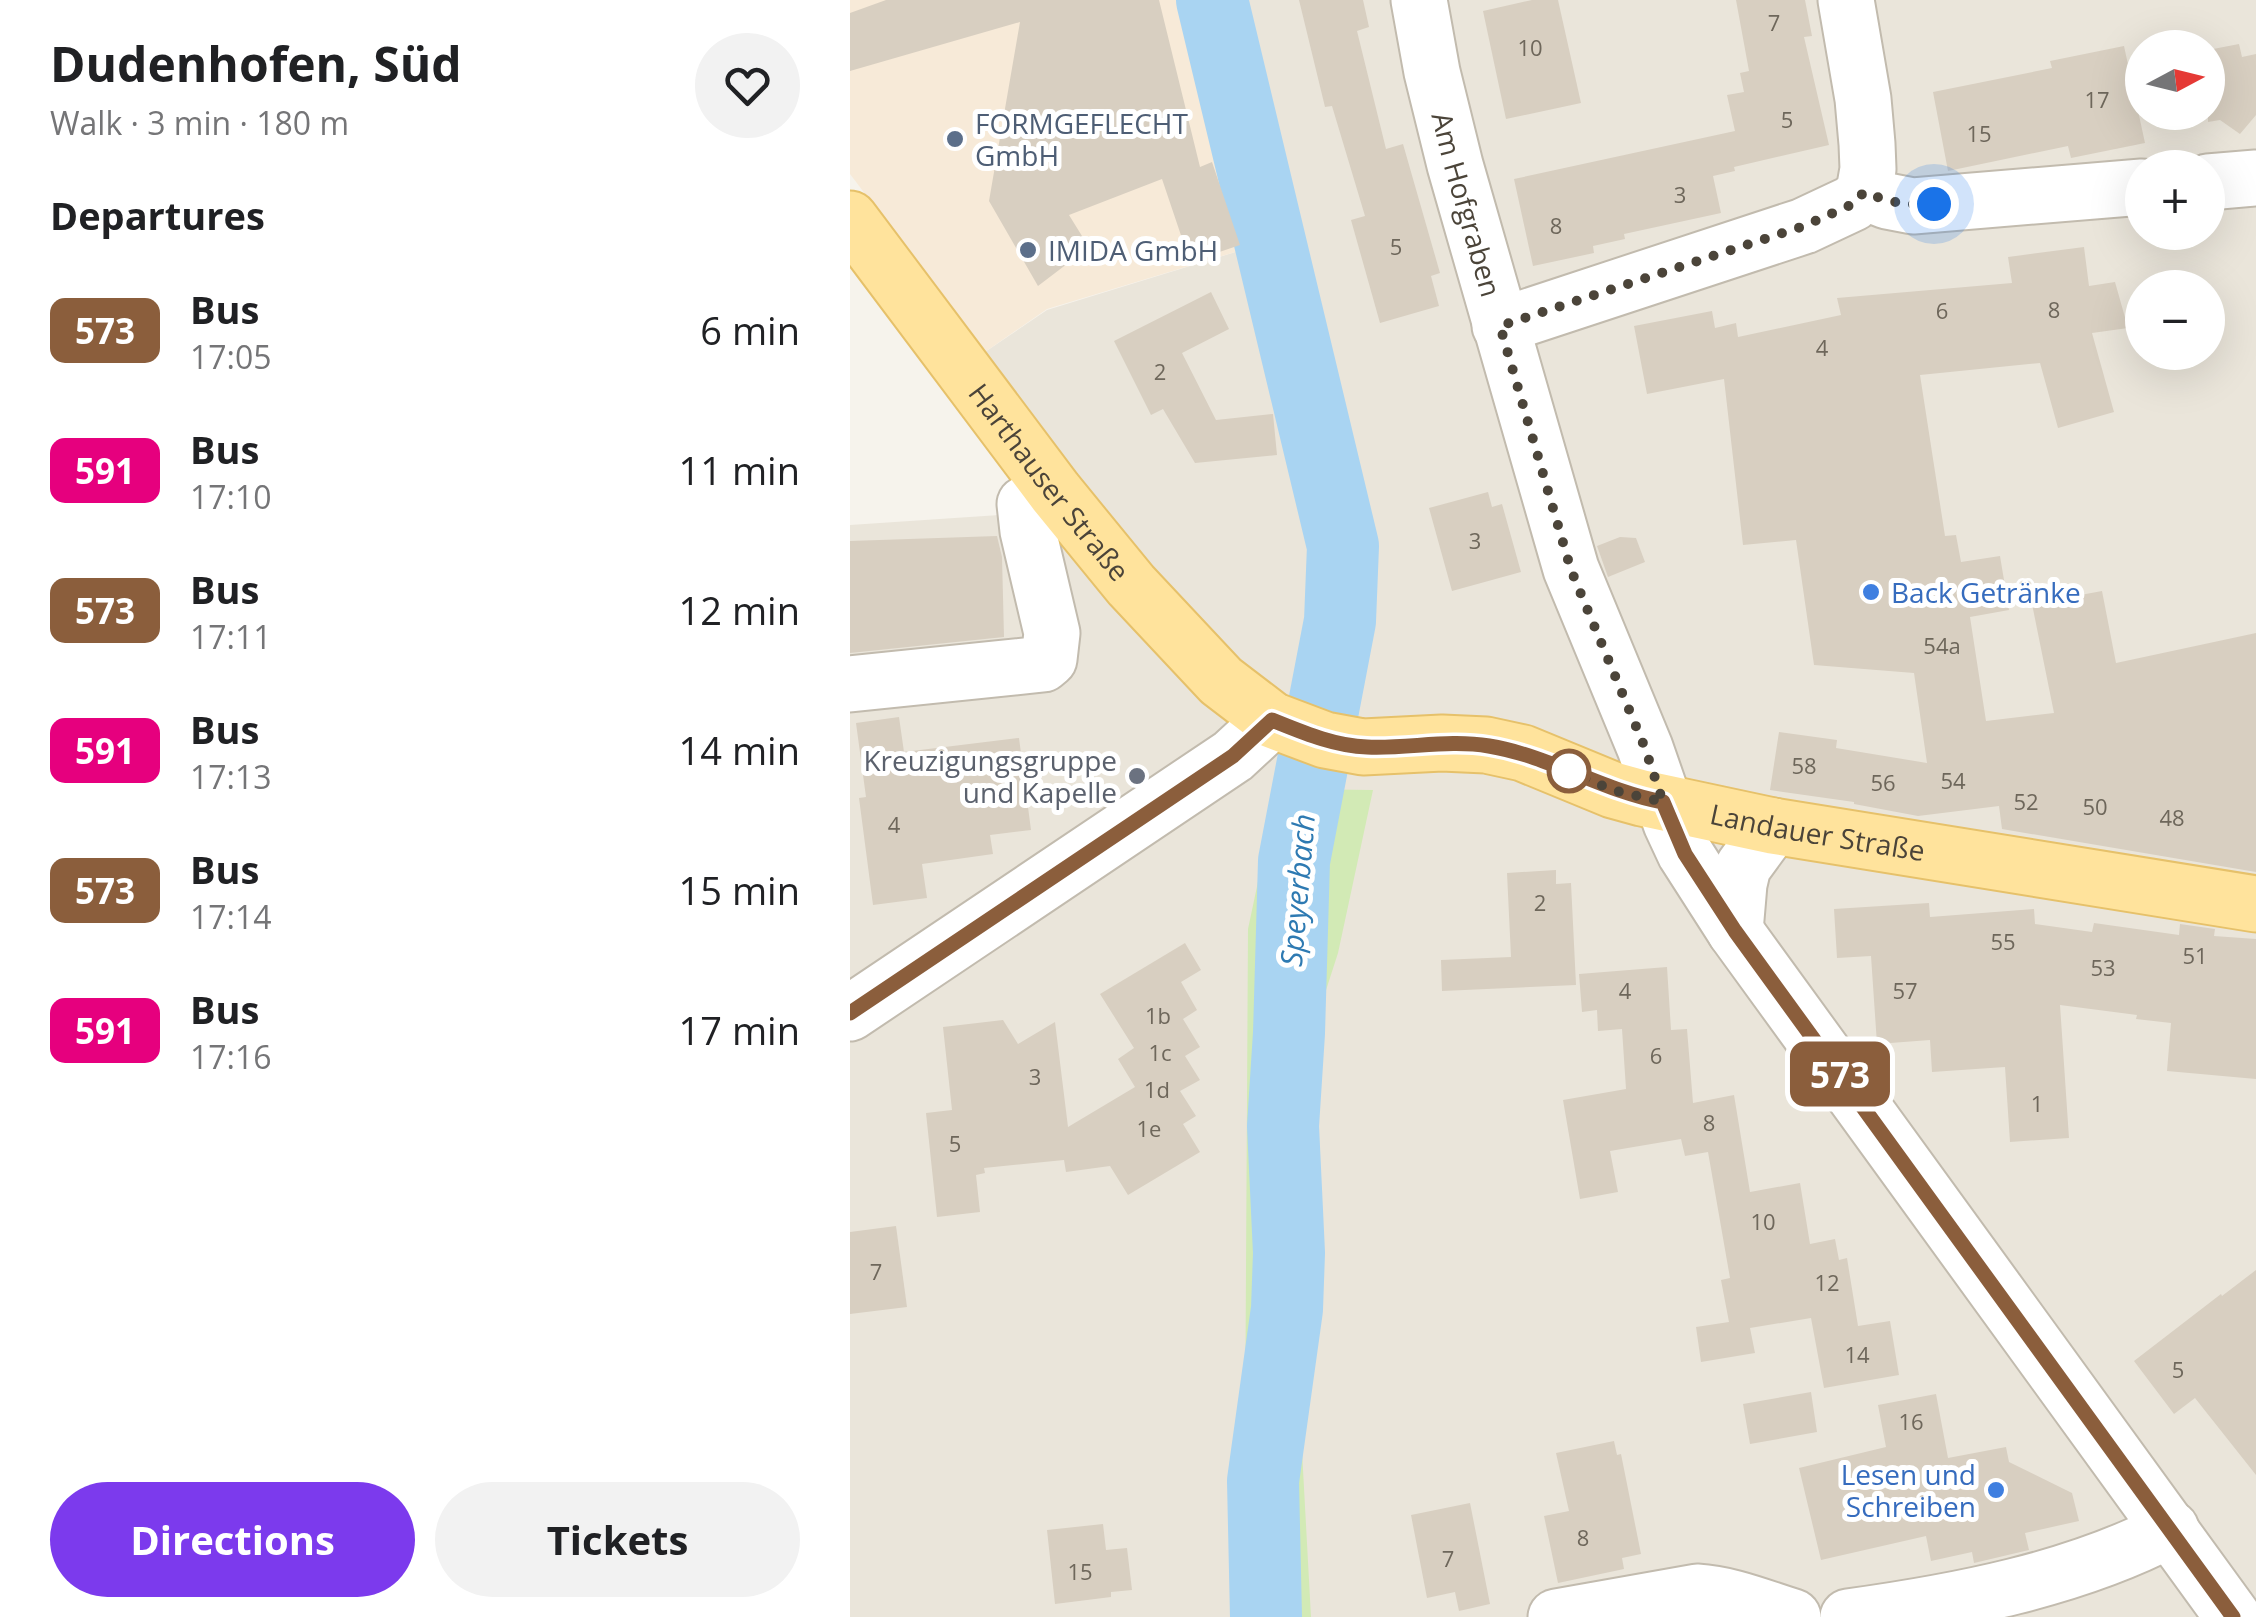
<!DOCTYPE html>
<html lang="en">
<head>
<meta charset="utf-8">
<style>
  body { margin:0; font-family:"Open Sans",sans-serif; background:#f2f2f2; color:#202124; height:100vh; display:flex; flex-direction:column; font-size:38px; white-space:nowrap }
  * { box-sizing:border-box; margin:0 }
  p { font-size:32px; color:#757577 }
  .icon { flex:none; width:55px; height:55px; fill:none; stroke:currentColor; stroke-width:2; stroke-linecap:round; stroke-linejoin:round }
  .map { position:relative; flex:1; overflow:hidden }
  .side { display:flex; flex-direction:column; background:#fff; width:850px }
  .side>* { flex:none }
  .badge { padding:0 20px; border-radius:15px; font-size:35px; line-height:65px }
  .needle { width:65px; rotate:83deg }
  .tools { position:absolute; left:1275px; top:30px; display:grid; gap:20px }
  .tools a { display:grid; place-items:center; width:100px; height:100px; border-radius:50%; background:#fff; box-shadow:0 10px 40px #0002; font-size:50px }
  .you { position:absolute; width:50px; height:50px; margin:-25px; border:8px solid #fff; border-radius:50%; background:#1a73e8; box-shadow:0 0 0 15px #1a73e833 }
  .map>.badge { position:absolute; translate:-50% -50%; box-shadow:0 0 0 5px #fff }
  h2 { padding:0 50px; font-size:38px; line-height:90px }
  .round { display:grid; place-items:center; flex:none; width:105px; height:105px; border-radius:52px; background:#f2f2f2 }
  .summary { display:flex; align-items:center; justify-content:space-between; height:170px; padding:0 50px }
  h1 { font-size:48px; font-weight:700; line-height:75px }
  .cta { display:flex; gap:20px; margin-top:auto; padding:20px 50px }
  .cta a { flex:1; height:115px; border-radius:60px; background:#7c3aed; color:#fff; font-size:40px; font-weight:700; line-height:115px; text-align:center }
  .cta a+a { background:#f2f2f2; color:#202124 }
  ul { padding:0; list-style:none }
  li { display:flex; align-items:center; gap:30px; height:140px; padding:0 50px }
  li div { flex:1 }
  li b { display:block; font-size:38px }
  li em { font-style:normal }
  li .badge { min-width:110px; font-weight:700; text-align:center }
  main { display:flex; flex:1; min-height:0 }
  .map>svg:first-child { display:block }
  .residential { fill:#eae5da; fill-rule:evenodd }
  .commercial { fill:#f7ead8 }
  .green { fill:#d2eab5 }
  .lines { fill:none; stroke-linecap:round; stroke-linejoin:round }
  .river { stroke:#a9d4f2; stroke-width:72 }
  .building { fill:#d8cfc1 }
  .minor-casing { stroke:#c2bbae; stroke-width:59 }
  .major-casing { stroke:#e6c16a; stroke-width:59 }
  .minor { stroke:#fff; stroke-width:55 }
  .major { stroke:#ffe39c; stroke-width:55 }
  .line-casing { stroke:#fff; stroke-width:22 }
  .line { stroke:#8b5e3c; stroke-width:15 }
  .walk { stroke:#4b4439; stroke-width:10; stroke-dasharray:0 18 }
  .service-dot { fill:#5c6f8a; stroke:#fff; stroke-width:4 }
  .shop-dot { fill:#3f7fe0; stroke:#fff; stroke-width:4 }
  .stop-dot { fill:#fff; stroke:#8b5e3c; stroke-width:5 }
  .worship-dot { fill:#6b7280; stroke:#fff; stroke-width:4 }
  .labels { text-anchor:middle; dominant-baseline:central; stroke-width:10; stroke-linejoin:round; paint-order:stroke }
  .number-label { font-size:22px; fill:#6e675b }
  .service-label { font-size:28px; fill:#4e5e75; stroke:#fff; text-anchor:start }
  .street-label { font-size:28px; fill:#4b4439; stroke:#fff }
  .shop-label { font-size:28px; fill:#366cbe; stroke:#fff; text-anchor:start }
  .worship-label { font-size:28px; fill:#5b616d; stroke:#fff; text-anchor:end }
  .water-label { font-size:30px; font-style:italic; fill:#2e7ab2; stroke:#fff }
</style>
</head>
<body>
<main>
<section class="side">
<div class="summary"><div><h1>Dudenhofen, Süd</h1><p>Walk · 3 min · 180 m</p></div><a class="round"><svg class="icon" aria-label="heart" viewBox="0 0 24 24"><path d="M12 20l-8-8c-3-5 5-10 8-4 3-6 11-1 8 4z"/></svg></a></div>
<h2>Departures</h2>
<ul>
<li><span class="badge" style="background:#8b5e3c;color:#fff">573</span><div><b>Bus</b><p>17:05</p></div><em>6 min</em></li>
<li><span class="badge" style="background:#e6007e;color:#fff">591</span><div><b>Bus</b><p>17:10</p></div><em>11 min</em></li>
<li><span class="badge" style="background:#8b5e3c;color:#fff">573</span><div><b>Bus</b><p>17:11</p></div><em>12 min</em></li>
<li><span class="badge" style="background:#e6007e;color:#fff">591</span><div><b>Bus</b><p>17:13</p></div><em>14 min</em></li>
<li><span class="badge" style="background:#8b5e3c;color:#fff">573</span><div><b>Bus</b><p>17:14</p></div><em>15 min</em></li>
<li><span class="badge" style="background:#e6007e;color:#fff">591</span><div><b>Bus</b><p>17:16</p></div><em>17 min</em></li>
</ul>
<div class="cta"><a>Directions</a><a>Tickets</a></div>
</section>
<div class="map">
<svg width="1406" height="1617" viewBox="0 0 1406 1617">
  <rect width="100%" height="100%" fill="#f6f3ec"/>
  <path class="residential" d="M382,0H1406V1617H0V525L252,508L135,352L197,310L405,246L463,500L492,499ZM1292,48H1358V112H1292ZM1292,168H1358V232H1292ZM1292,288H1358V352H1292Z"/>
  <path class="commercial" d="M0,0H342L405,246L197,309L135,352L0,174Z"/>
  <path class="green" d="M437,789L523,790L488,953L459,1043L457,1141L466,1279L450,1414L461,1617H390L395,1440L398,929L416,844Z"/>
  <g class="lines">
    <path class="river" d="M362,0L493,546L490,621L444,861L439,1033L433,1126L439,1253L437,1309L413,1481L416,1617"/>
  </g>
  <g class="building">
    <path d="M36,0H309L350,167L362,162L390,245L340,262L312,179L219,215L232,236L225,239L234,251L188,286L139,201L170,22L0,71V13Z"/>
    <path d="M449,0H513L519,27L507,31L536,149L553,144L590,273L581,276L589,306L530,323L501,220L515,216L482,106L475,107Z"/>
    <path d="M682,0H708L731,103L656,119L633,11Z"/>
    <path d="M886,0H955L962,36L954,37L979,145L884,167L885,171L863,176L871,213L774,234L775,239L743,246L744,253L683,266L664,179L885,131L877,95L894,92L890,73L899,71Z"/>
    <path d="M1389,44L1392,57L1406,54V115L1390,134L1370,120L1358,122V50Z"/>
    <path d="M1274,46L1295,143L1221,158L1218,146L1098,171L1083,92L1202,68L1200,61Z"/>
    <path d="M1234,247L1239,286L1265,282L1278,328L1242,333L1264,412L1208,428L1190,363L1070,375L1095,536L1106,535L1111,562L1150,556L1159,610L1120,617L1136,721L1204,713L1182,604L1252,591L1266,663L1406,633V872L1152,829L1149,806L1068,816L1004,804V802L920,790L929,732L987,740L986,748L1077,763L1064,673L964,665L946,540L893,545L874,379L797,394L784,326L862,311L865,328L886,323L888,337L991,315L987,298L1162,283L1158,257Z"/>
    <path d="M361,292L379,329L332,353L366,420L423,414L427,455L345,463L313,409L301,415L264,341Z"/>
    <path d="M638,492L642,507L652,504L671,572L602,591L579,508Z"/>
    <path d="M147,536L152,557L154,637L0,653V541Z"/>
    <path d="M770,537L786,538L795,562L758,577L747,546Z"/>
    <path d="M49,717L54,752L169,738L181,830L140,835L143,854L72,864L77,898L23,905L9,798L16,797L6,723Z"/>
    <path d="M706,870V884L721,883L726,985L592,991L591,960L661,957L657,873Z"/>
    <path d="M1079,903L1080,917L1184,909L1185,924L1242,932L1244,923L1329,935L1330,924L1365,929L1364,936L1406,939V1079L1317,1071L1321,1023L1286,1019L1287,1015L1210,1005L1219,1138L1160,1142L1155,1067L1082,1072L1080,1040L1027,1044L1021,956L987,958L984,909Z"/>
    <path d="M335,943L351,970L331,982L347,1010L333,1019L350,1047L335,1056L350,1080L330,1091L346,1116L333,1124L350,1152L278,1195L260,1166L216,1172L214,1160L134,1168L135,1173L126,1175L130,1212L87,1217L76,1113L102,1110L93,1027L153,1020L168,1044L205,1022L218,1127L285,1087L268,1059L284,1048L250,994Z"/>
    <path d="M817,967L821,1030L837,1029L843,1103L884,1095L900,1192L950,1183L960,1244L985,1239L989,1260L997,1258L1008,1326L1040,1321L1049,1375L974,1388L961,1318L900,1328L905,1353L851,1362L846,1327L879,1322L871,1280L880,1278L858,1152L835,1156L831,1139L760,1151L768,1192L730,1199L713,1100L776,1089L772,1029L748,1031L747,1010L732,1012L729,974Z"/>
    <path d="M46,1226L57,1307L0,1314V1232Z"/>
    <path d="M1406,1270V1475L1345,1398L1324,1414L1284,1361L1371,1294L1372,1296Z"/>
    <path d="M961,1392L967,1432L900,1444L893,1404Z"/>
    <path d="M1086,1394L1098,1458L1156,1447L1159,1462L1222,1493L1229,1521L1175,1533L1179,1550L1124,1563L1122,1552L1081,1561L1076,1536L971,1560L949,1468L1036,1447L1028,1405Z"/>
    <path d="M764,1441L767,1455L771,1454L791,1554L772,1558L774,1569L708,1583L694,1516L719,1511L706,1453Z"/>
    <path d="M620,1503L640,1604L609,1611L605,1592L577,1598L561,1515Z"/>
    <path d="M253,1524L256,1550L277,1548L282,1590L261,1592V1597L205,1604L197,1530Z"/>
  </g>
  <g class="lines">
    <g class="minor-casing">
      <g id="minor">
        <path id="s1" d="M569,0L582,72L605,165L721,569L795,748L821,823L835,853L885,931L1383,1617"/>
        <path d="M1358,182L1406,178"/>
        <path d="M1014,192L1037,201L1063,206L1292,187"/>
        <path d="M650,326L954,226L1003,203L1014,192L1018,169L1017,144L1013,99L996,0"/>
        <path d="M0,684L193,664L199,659L202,633L178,531L175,504"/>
        <path d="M885,931L889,884L893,867L923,826"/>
        <path d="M0,1013L383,756L422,720"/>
        <path d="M706,1617L847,1592C880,1594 911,1607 943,1617"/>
        <path d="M998,1617C1106,1602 1224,1580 1321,1529"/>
      </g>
    </g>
    <g class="major-casing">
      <g id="major">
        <path id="s2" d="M0,219L205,492L281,585L371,681L422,720L475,740L513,747L592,743L636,745L673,753L763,790L792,798L923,826L1406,904"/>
      </g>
    </g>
    <use href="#minor" class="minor"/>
    <use href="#major" class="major"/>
  </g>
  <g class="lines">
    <g class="line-casing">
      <path id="line" d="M0,1013L383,756L422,720C452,732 484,746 517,747C558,749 598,739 639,746C700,756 753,791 813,802L835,854L885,931L1383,1617"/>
    </g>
    <use href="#line" class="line"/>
    <path class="walk" d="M719,771L762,790L813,802L795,748L721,570L650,326L954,226L1003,204L1014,192C1038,202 1058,206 1084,204"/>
  </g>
  <g class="service-dot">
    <circle cx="105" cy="139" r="10"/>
    <circle cx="178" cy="250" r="10"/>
  </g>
  <g class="shop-dot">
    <circle cx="1021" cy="592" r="10"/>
    <circle cx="1146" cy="1490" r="10"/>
  </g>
  <circle class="stop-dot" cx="719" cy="771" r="20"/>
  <circle class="worship-dot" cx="287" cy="776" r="10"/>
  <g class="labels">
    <g class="number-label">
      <text x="924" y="22">7</text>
      <text x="680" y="47">10</text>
      <text x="1247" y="99">17</text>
      <text x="937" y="119">5</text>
      <text x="1129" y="133">15</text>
      <text x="830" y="194">3</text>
      <text x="706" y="225">8</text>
      <text x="546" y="246">5</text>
      <text x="1204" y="309">8</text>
      <text x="1092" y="310">6</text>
      <text x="972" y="347">4</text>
      <text x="310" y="371">2</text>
      <text x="625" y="540">3</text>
      <text x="1092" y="645">54a</text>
      <text x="954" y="765">58</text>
      <text x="1103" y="780">54</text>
      <text x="1033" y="782">56</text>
      <text x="1176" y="801">52</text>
      <text x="1245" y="806">50</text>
      <text x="1322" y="817">48</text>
      <text x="44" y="824">4</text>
      <text x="690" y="902">2</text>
      <text x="1153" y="941">55</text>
      <text x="1345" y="955">51</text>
      <text x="1253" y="967">53</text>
      <text x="775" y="990">4</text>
      <text x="1055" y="990">57</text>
      <text x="308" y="1015">1b</text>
      <text x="310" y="1052">1c</text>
      <text x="806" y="1055">6</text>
      <text x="185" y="1076">3</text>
      <text x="307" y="1089">1d</text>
      <text x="1187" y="1103">1</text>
      <text x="859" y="1122">8</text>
      <text x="299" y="1128">1e</text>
      <text x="105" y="1143">5</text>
      <text x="913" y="1221">10</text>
      <text x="26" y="1271">7</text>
      <text x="977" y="1282">12</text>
      <text x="1007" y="1354">14</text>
      <text x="1328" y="1369">5</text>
      <text x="1061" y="1421">16</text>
      <text x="733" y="1537">8</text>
      <text x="598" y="1558">7</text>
      <text x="230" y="1571">15</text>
    </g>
    <g class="service-label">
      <text x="125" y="123">FORMGEFLECHT<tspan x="125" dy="32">GmbH</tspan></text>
      <text x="198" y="250">IMIDA GmbH</text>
    </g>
    <g class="street-label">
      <text stroke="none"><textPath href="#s1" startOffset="210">Am Hofgraben</textPath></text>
      <text stroke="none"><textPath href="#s2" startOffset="330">Harthauser Straße</textPath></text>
      <text stroke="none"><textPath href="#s2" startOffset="1220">Landauer Straße</textPath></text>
    </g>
    <g class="shop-label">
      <text x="1041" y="592">Back Getränke</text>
      <text x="1126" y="1474" text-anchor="end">Lesen und<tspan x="1126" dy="32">Schreiben</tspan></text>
    </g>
    <g class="worship-label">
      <text x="267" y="760">Kreuzigungsgruppe<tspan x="267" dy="32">und Kapelle</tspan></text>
    </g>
    <g class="water-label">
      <text transform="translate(447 890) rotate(-85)">Speyerbach</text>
    </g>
  </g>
</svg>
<div class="tools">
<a><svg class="needle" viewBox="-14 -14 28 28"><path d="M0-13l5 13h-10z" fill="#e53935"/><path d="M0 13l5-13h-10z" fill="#757577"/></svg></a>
<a>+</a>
<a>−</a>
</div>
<div class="you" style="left:1084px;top:204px"></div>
<b class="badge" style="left:990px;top:1074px;background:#8b5e3c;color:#fff">573</b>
</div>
</main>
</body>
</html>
